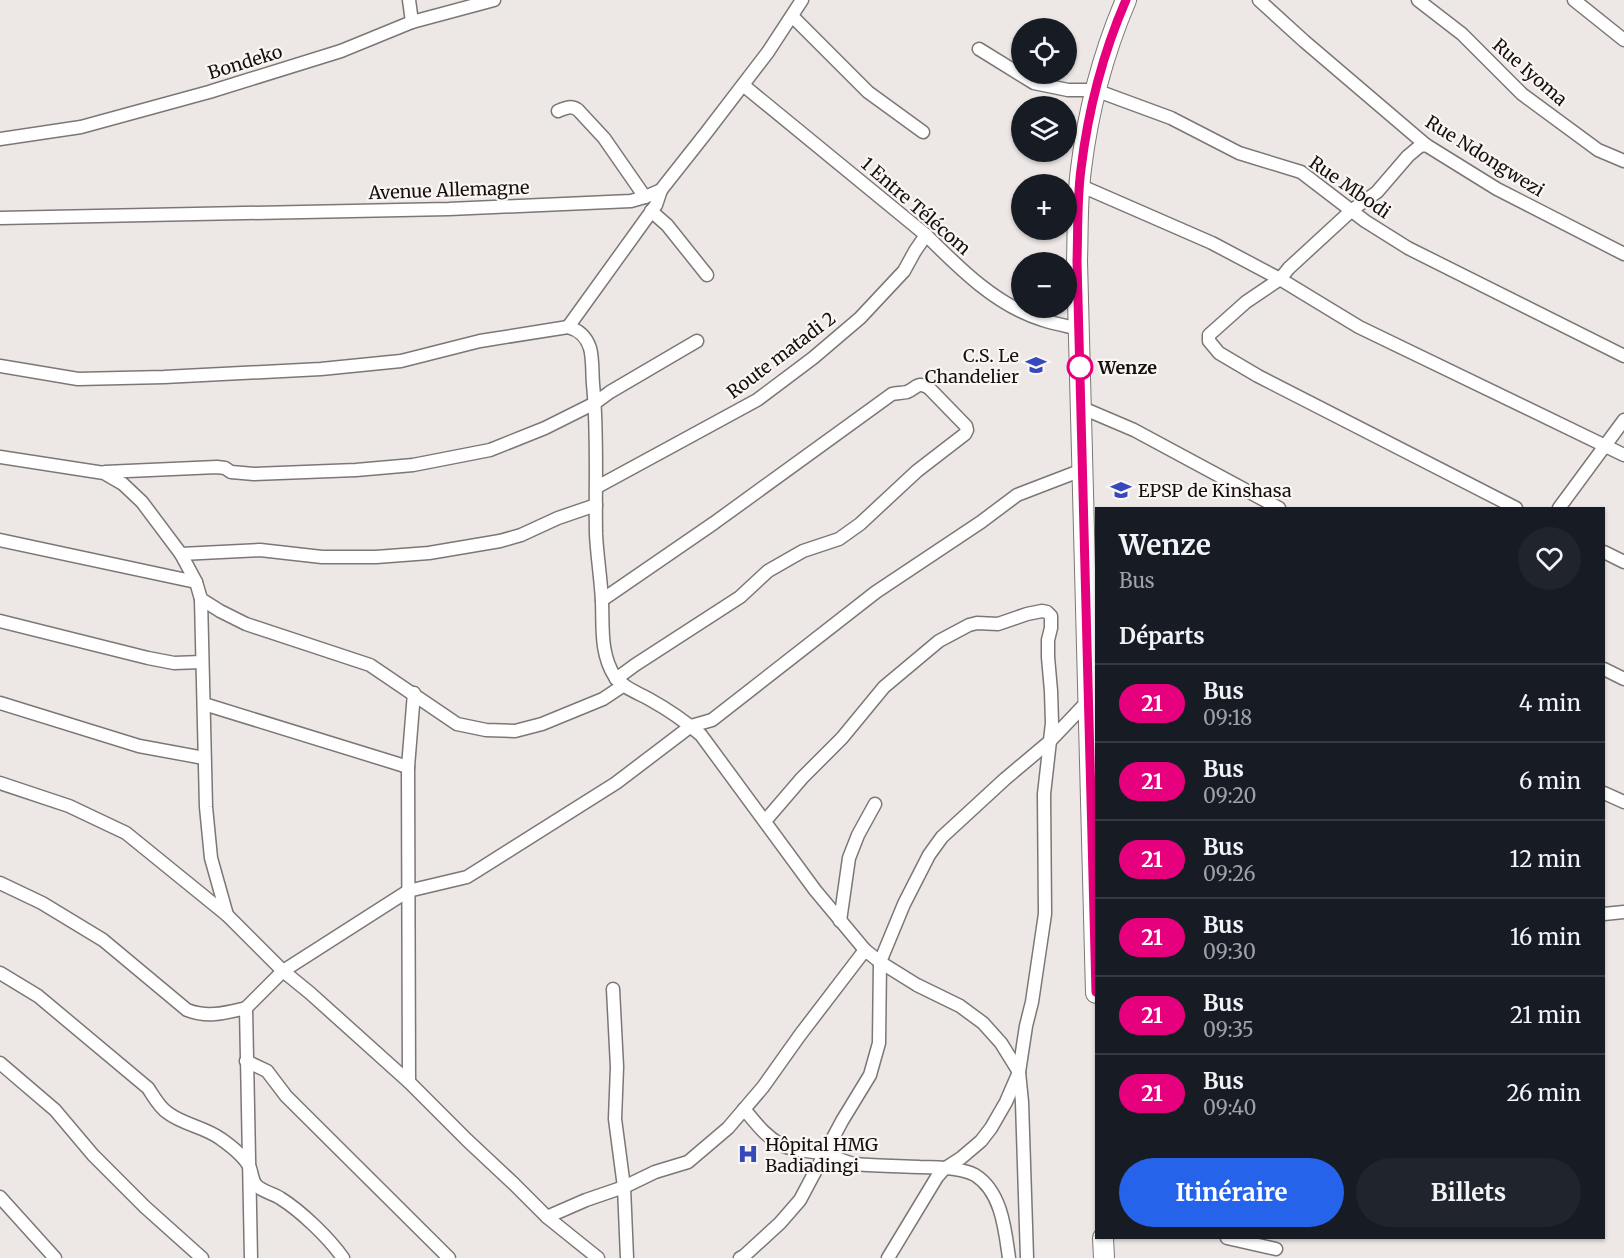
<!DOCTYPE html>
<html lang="fr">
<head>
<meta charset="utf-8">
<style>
  body { margin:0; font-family:Merriweather,serif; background:#20242c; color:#f1f3f6; height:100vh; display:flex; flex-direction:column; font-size:22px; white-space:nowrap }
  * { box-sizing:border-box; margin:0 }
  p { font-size:20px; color:#9ea1a6 }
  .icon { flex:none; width:33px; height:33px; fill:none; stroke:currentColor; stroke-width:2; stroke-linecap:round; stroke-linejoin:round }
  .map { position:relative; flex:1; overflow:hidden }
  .panel { position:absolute; left:1095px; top:507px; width:510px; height:732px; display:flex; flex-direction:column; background:#171b24; border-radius:0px; box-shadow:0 2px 4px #0004 }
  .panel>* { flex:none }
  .badge { padding:0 12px; border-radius:20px; font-size:21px; line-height:39px }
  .tools { position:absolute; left:1011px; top:18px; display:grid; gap:12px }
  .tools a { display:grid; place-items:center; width:66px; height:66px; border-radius:50%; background:#171b24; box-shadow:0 2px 4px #0004; font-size:30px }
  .map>.badge { position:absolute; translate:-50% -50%; box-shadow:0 0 0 3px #fff }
  h2 { padding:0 24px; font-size:22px; line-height:54px }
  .round { display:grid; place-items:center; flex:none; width:63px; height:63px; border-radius:32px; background:#20242c }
  .headline { display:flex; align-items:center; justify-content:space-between; height:102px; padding:0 24px }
  h1 { font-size:28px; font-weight:700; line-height:45px }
  .cta { display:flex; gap:12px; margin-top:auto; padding:12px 24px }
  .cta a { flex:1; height:69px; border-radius:36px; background:#2563eb; color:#fff; font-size:24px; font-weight:700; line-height:69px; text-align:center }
  .cta a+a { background:#20242c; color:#f1f3f6 }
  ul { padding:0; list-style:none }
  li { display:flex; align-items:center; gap:18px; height:78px; padding:0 24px; border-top:2px solid #363941 }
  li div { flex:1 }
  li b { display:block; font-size:22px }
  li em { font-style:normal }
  li .badge { min-width:66px; font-weight:700; text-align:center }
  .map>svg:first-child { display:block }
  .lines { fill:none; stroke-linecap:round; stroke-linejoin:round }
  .minor-casing { stroke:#7c7775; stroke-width:15 }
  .trunk-casing { stroke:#7c7775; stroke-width:22 }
  .minor { stroke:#fff; stroke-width:12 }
  .trunk { stroke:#fff; stroke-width:20 }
  .line-casing { stroke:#fff; stroke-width:14 }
  .line { stroke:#e6007e; stroke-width:9 }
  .stop-dot { fill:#fff; stroke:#e6007e; stroke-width:3 }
  .labels { text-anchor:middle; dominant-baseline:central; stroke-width:4.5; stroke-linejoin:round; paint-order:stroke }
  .street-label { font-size:18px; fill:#131110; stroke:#fbf6f3 }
  .poi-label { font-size:18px; fill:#131110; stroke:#fbf6f3; text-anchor:start }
  .stop-label { font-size:18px; font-weight:bold; fill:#131110; stroke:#fbf6f3; text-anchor:start }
</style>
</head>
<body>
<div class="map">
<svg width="1624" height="1258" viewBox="0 0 1624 1258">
  <rect width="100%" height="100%" fill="#ede8e6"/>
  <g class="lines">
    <g class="minor-casing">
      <g id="minor">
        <path d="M409,0L412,22"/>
        <path d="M1259,0L1304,41L1426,145L1497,189L1624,254"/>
        <path d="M1418,0L1462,34L1522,94L1598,150L1624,161"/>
        <path d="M1574,0L1624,40"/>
        <path d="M792,16L868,92L923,132"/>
        <path d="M979,49L1034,83L1068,90H1095L1171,118L1239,153L1301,172L1365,221L1408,248L1624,356"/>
        <path d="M743,85L926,235C960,269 997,306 1043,320C1055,324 1068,326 1080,329"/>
        <path d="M558,111C565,108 571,105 578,110L604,138L645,197"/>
        <path d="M0,139L81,127L209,92L341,51L412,22L494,0"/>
        <path d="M1426,145L1420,146L1408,156L1377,192L1352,210L1289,268L1280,279L1246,302L1209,335V341L1219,353L1258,376L1516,508"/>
        <path d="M1079,185L1212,243L1280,279L1359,327L1624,455"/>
        <path d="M651,211L667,225L707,275"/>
        <path d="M0,218L449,209L631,201L645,197L661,190L706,133L768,52L802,0"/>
        <path d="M568,327L656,205L661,190"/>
        <path d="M0,366L78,379L164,377L321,369L401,361L480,341L568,327C579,330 586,336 590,348C593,359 592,372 593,384C598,434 595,484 596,534C597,556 601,579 602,602C603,627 600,654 615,677C622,687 638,693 649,699C667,709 685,721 701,735L815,890L865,950L880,962L917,985L960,1006L983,1023L1001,1043L1019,1072L1022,1102L1027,1258"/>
        <path d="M1080,407L1134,430L1279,508"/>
        <path d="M0,457L104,473L123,484L142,502L181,554L196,582L201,599L220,611L246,624L370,665L457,724L486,730L515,731L542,724L603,699L624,685"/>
        <path d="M105,472L217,467L225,468L231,472L254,474L356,470L413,465L490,450L545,428L595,403L610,392L697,341"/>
        <path d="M597,487L757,400L813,358L860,318L904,271L915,251L926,235"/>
        <path d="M1559,508L1624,420"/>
        <path d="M0,540L196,582"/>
        <path d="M1604,552L1624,562"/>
        <path d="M181,554L260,550L322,557H376L429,553L500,541L521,535L558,518L596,505"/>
        <path d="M201,599L206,807L211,858L227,915"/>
        <path d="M602,600L714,523L892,394C896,393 902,393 907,392C917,388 917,381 929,388L966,426L967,430L965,434L917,471L860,524L839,539L803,551L768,571L740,597L635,665L616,679"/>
        <path d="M0,621L148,658L174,663L202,662"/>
        <path d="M1604,669L1624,679"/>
        <path d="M0,703L139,746L204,758"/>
        <path d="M204,704L408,767"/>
        <path d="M0,783L69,806L126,833L227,915L283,971L310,993L409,1082L467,1140L514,1184L547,1217L598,1258"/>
        <path d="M1604,793L1624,802"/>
        <path d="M765,821L802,778L842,738L884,687L939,641L969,625L977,623L998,624L1027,614L1042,611L1047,612L1051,616V628L1048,640V657L1051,691L1052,723L1044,794L1045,914L1032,1002L1026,1026L1019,1072L1006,1102L991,1128L981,1141L961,1158L944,1169L937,1177L888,1258"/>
        <path d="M0,883L42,903L103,940L187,1010C208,1018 225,1013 246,1008"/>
        <path d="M1604,914L1624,912"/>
        <path d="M840,921L849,858L858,835L875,804"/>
        <path d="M0,973L38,996L148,1088C154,1097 159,1107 168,1113C184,1125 205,1127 221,1139C231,1146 245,1157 250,1168C252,1174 252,1180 256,1185C262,1192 273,1193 280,1198C301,1211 329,1238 343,1258"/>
        <path d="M613,989L617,1067L615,1119L624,1187L627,1258"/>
        <path d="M246,1061L267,1071L286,1096L449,1258"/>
        <path d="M0,1063L55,1110L93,1155L145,1207L202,1258"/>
        <path d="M409,1082L408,767L414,693"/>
        <path d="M744,1109C755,1122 765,1136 780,1144C793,1152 811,1150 825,1154C835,1156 845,1163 856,1164C877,1166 899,1166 920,1167C935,1167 962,1168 975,1175C1002,1192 1005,1230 1009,1258"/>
        <path d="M0,1197L55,1258"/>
        <path d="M547,1217L586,1200L624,1187L655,1172L688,1162L728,1128L763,1087L800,1035L865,950"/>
        <path d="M1227,1238L1276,1249"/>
        <path d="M251,1258L246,1008L283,971L408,891L467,877L616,783L691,726L712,720L876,592L981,522L1017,495L1082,470"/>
        <path d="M740,1258L744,1256L780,1223L800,1200L842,1121L870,1075L879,1043L880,962L904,904L929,855L942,837L1005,779L1049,742L1088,701"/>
      </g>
    </g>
    <g class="trunk-casing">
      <g id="trunk">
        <path d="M1096,993L1077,261C1078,230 1077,199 1081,169C1088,111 1103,54 1126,0"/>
        <path d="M1103,1238L1104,1258"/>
      </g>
    </g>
    <use href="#minor" class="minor"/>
    <use href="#trunk" class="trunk"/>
  </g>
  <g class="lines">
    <g class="line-casing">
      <path id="line" d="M1096,992L1077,261C1078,230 1077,199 1081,169C1088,111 1103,53 1126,0"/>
    </g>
    <use href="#line" class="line"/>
  </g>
  <defs>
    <g id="school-bare" transform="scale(1.62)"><path d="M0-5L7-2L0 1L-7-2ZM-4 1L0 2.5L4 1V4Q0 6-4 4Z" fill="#3649bb" stroke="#fbf6f3" stroke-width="2.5" paint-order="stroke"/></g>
    <g id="hospital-bare" transform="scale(1.62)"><path d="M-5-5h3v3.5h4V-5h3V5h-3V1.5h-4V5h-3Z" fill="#3649bb" stroke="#fbf6f3" stroke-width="2.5" paint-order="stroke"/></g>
  </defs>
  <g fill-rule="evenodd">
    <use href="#school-bare" x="1036" y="365"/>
    <use href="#school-bare" x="1121" y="490"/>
    <use href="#hospital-bare" x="748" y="1154"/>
  </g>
  <circle class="stop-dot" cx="1080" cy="367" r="12"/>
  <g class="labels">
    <g class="street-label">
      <text transform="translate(245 62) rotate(-17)">Bondeko</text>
      <text transform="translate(1530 72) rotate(41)">Rue Iyoma</text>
      <text transform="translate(1485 156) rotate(32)">Rue Ndongwezi</text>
      <text transform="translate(1350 187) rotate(35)">Rue Mbodi</text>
      <text transform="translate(449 190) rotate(-2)">Avenue Allemagne</text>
      <text transform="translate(916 206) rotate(41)">1 Entre Télécom</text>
      <text transform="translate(781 355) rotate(-37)">Route matadi 2</text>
    </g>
    <g class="poi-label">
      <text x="1019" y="355" text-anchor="end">C.S. Le<tspan x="1019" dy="21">Chandelier</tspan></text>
      <text x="1138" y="490">EPSP de Kinshasa</text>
      <text x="765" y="1144">Hôpital HMG<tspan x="765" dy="21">Badiadingi</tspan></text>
    </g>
    <g class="stop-label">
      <text x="1098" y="367">Wenze</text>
    </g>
  </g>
</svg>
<div class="tools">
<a><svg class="icon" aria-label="locate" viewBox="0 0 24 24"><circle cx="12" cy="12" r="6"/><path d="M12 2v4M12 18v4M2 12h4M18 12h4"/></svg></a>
<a><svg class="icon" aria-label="layers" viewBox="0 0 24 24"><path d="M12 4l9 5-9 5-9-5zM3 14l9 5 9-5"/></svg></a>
<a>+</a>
<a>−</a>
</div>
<section class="panel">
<div class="headline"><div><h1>Wenze</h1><p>Bus</p></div><a class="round"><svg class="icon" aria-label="heart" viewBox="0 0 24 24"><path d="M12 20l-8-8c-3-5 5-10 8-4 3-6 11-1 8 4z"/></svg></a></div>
<h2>Départs</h2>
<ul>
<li><span class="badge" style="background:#e6007e;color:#fff">21</span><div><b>Bus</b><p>09:18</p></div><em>4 min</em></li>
<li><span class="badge" style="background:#e6007e;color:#fff">21</span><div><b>Bus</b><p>09:20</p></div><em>6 min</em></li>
<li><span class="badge" style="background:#e6007e;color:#fff">21</span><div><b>Bus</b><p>09:26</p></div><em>12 min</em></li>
<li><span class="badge" style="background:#e6007e;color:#fff">21</span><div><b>Bus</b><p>09:30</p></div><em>16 min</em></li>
<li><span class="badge" style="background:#e6007e;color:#fff">21</span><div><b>Bus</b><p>09:35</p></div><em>21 min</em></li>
<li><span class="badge" style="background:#e6007e;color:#fff">21</span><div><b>Bus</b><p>09:40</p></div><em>26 min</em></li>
</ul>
<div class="cta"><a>Itinéraire</a><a>Billets</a></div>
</section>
</div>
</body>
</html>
